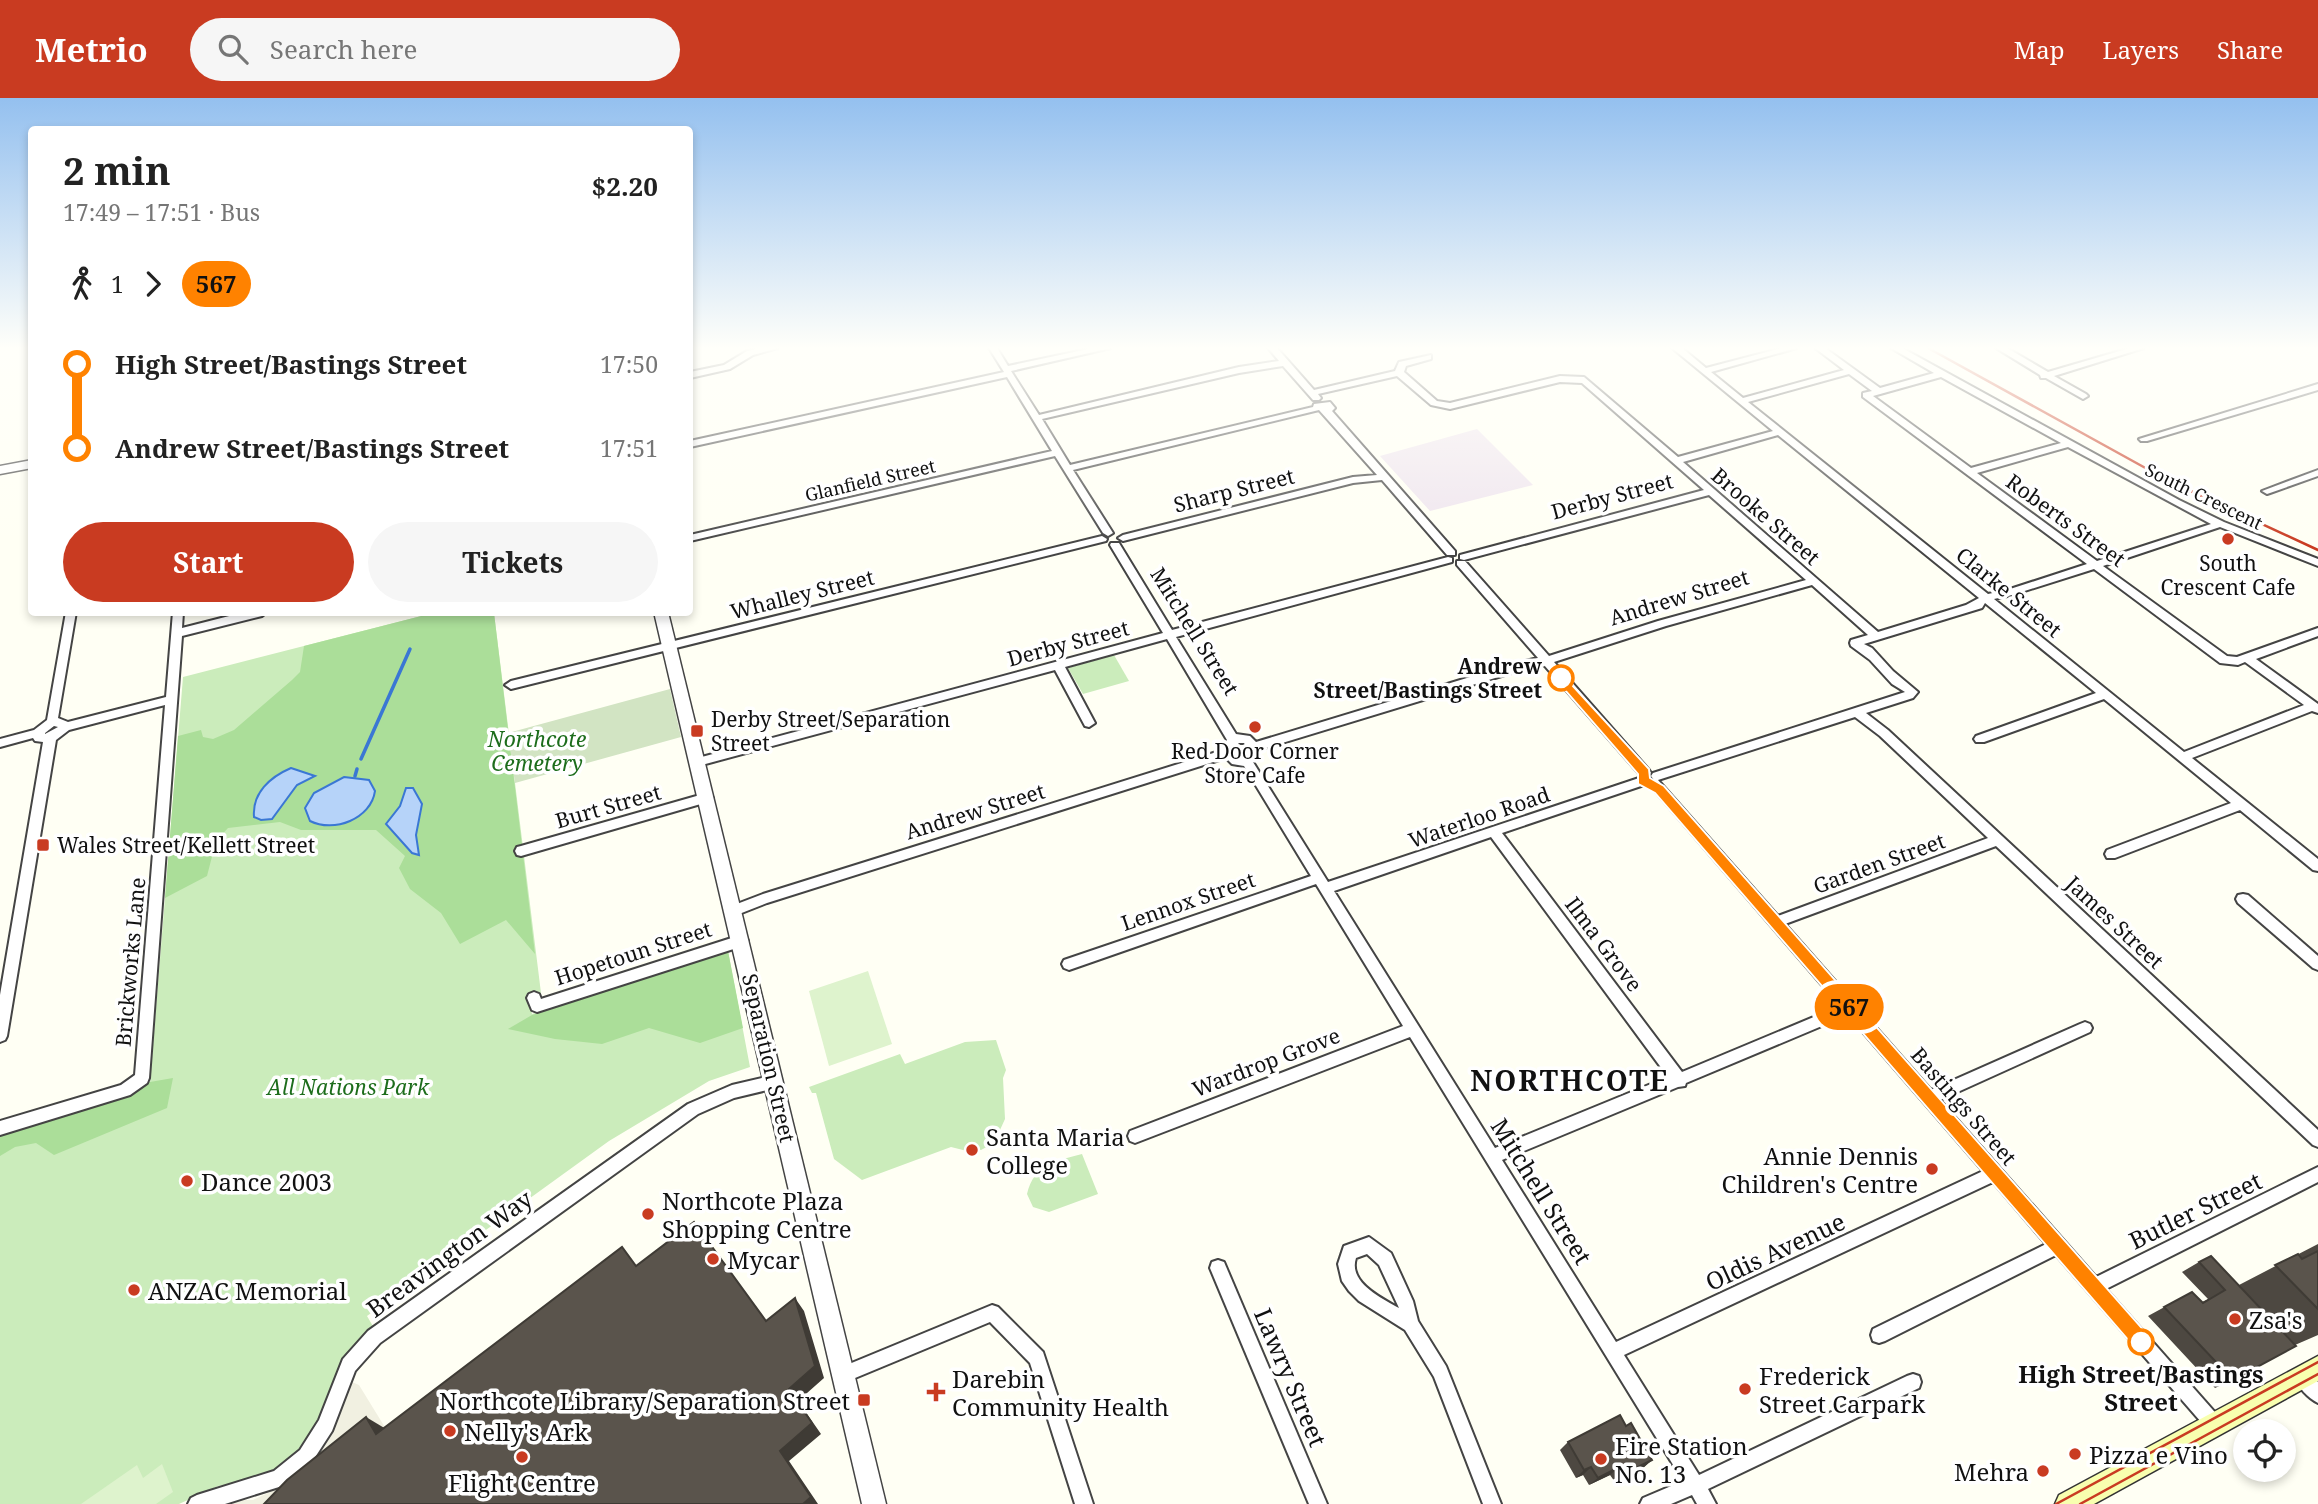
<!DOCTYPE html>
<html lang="en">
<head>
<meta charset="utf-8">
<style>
  body { margin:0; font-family:"Noto Serif",serif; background:#f6f6f6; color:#222; height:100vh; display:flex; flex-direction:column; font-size:26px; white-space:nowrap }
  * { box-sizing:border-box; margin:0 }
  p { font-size:23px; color:#767676 }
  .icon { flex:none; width:38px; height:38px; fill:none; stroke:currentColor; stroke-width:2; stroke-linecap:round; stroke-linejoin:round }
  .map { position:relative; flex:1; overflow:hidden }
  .panel { position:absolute; left:28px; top:28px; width:665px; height:490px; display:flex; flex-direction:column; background:#fff; border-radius:7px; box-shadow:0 4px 10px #0003 }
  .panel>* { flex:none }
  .badge { padding:0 14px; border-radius:23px; font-size:24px; line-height:46px }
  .fabs { position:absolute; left:2233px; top:1321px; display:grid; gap:14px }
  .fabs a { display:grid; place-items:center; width:63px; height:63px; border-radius:50%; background:#fff; box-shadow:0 4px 10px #0003; font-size:35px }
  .map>.badge { position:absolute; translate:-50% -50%; box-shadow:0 0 0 4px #fff }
  .legs { display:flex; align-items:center; gap:10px; height:77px; padding:0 35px; font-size:23px }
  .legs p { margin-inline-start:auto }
  .summary { display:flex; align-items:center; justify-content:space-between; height:119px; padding:0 35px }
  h1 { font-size:38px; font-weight:700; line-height:52px }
  .primary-button { display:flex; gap:14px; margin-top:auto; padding:14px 35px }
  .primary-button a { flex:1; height:80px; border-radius:42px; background:#c93b21; color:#fff; font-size:28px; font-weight:700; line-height:80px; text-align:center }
  .primary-button a+a { background:#f6f6f6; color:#222 }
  ul { padding:0 35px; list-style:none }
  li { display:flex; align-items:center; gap:24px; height:84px; font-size:26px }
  li i { display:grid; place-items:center; width:10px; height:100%; margin:0 9px; background:currentColor }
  li i::after { content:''; width:18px; height:18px; margin:-9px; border:5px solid; border-radius:50%; background:#fff }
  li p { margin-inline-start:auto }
  li:first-child i { background:linear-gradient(#0000 50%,currentColor 0) }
  li:last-child i { background:linear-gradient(currentColor 50%,#0000 0) }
  header { display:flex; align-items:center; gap:42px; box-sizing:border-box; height:98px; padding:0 35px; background:#c93b21; color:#fff }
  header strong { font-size:33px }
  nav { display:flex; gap:38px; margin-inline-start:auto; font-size:24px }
  .search { width:490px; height:63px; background:#f6f6f6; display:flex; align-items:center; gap:18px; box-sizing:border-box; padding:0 24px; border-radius:38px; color:#767676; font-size:26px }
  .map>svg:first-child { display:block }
  .industrial { fill:#efe5ee }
  .green { fill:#cbecbb }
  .forest { fill:#abde99 }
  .cemetery { fill:#d2e4c3 }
  .pitch { fill:#def3cd }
  .plaza { fill:#f1f0e1 }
  .water { fill:#b6d3f9; stroke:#3a77d4; stroke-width:2 }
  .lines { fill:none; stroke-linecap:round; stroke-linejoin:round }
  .stream { stroke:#3a77d4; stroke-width:3.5 }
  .minor-casing { stroke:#444; stroke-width:4 }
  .tertiary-casing { stroke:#444; stroke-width:3 }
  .secondary-casing { stroke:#333; stroke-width:3 }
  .minor { fill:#fff; fill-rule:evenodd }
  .tertiary { fill:#fff; fill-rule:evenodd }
  .secondary { fill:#f8ffaf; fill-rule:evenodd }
  .tram { stroke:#c93b21; stroke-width:2.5 }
  .rail { stroke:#c93b21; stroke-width:2.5 }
  .wall { fill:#4d4841 }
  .shaded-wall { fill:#3f3b35 }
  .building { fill:#5a544c; stroke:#3f3b35; stroke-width:2 }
  .line-1 { fill:#ff8200; stroke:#fff; stroke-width:2 }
  .poi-dot { fill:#c93b21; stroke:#fff; stroke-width:2.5 }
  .stop-1-dot { fill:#fff; stroke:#ff8200; stroke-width:3.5 }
  .labels { text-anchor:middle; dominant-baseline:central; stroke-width:7; stroke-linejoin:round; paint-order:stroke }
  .far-street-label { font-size:18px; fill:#111; stroke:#fff }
  .street-label { font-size:21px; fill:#111; stroke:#fff }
  .poi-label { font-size:21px; fill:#111; stroke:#fff }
  .stop-label { font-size:21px; font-weight:bold; fill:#111; stroke:#fff; text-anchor:end }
  .park-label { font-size:21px; font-style:italic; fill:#1d6d1c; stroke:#fff }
  .near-poi-label { font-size:24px; fill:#111; stroke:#fff; text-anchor:start }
  .near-street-label { font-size:24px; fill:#111; stroke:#fff }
  .near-stop-label { font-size:24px; font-weight:bold; fill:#111; stroke:#fff }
  .district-label { font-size:28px; font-weight:bold; letter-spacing:2px; fill:#111; stroke:#fff }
</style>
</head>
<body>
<header>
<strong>Metrio</strong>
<div class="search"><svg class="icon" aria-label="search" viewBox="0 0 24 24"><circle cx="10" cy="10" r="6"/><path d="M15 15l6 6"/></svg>Search here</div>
<nav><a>Map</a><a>Layers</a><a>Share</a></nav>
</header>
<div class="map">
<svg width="2318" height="1406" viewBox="0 0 2318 1406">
  <rect width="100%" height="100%" fill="#fffff4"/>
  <path class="industrial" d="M1477,331L1533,387L1430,413L1380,358Z"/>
  <g class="green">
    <path d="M433,515H494L541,895L530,899L532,916L728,853L750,969L709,983L609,1043L367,1218L374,1230L321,1325L298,1357L260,1381L218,1388L179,1406H0V1036L150,984L183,579Z"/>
    <path d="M1114,557L1129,583L1083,596L1068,570Z"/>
    <path d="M996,942L1006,972L1003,980L1005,1021L994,1045L981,1052L967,1053L951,1049L862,1082L834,1061L816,995H812L809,989L900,956L905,966L965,944Z"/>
    <path d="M1082,1056L1098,1096L1049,1114L1033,1109L1027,1096C1034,1066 1056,1063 1082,1056Z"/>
  </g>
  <g class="forest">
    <path d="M433,515H494L535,856L506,822L460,846L441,815L410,791L399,770L405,758L376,732H301L280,724L228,730L216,743L207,778L165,800L178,638L201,632L203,639L213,641L234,632L292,582L300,574L304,548Z"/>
    <path d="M728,853L743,930L700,945L649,930L602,946L555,941L508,931L532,917Z"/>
    <path d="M173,980L167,1010L54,1057L36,1045L15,1049L0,1058V1036L150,984Z"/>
  </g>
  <path class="cemetery" d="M670,591L681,639L515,685L508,635Z"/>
  <g class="pitch">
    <path d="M868,873L892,946L829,968L809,893Z"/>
    <path d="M162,1366L173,1394L156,1406H81L137,1367L143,1380Z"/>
  </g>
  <path class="plaza" d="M352,1284L359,1287L386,1331L296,1406H233L235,1402H253L270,1394L308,1365L328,1342Z"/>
  <g class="water">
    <path d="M291,670L315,678L297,687L272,721L261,722L254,719C252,695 270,679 291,670Z"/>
    <path d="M344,679L369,682L375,693C371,721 334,735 310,723L305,710L314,695Z"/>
    <path d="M406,690H413L422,706L416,737L419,757L412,755L386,726L400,708Z"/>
  </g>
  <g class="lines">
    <g class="stream">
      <path d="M361,661L410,551"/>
      <path d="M355,678L357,671"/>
    </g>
    <g class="minor-casing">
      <g id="minor">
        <path d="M760,250H778L753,257L730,271L690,280V274L724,267L747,253Z"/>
        <path d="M989,250H997L1008,268L1093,250H1111L1011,273L1039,317L1239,269L1279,263L1268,250H1277L1314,292L1395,273L1399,264L1431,257V261L1406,268L1404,274L1437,303L1450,305L1560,278L1584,279L1678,359L1773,333L1672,250H1682L1706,270L1782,250H1797L1711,274L1743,300L1844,272L1815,250H1825L1880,290L1934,275L1891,250H1902L2179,402L2224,424L2318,461V468L2220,429L2103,468L2227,558L2237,559L2318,530V538L2256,561L2318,606V615L2312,613L2192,660L2318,761V773L2313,772L2240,712L2115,760H2107L2105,756L2107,752L2231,705L2104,601L1984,644H1976L1974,641L1976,638L2096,595L1985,505L1982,510L1864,546L1872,550L1893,573L1918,594L1913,600L1866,615L1888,632L2318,1032V1049L2313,1047L1996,748L1785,826L1931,992L2080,926L2085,924L2090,926L2092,930L2090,934L1940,1002L2096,1179L2318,1069V1084L2106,1191L2220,1320L2223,1326L2220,1332L2214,1335L2208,1332L2056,1157L1885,1243L1879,1245L1873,1243L1871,1237L1873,1231L2046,1146L1993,1084L1624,1257L1699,1377L1907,1278L1913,1276L1919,1278L1921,1284L1919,1290L1708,1391L1716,1406H1697L1692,1397L1671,1406H1640L1643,1400L1683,1383L1410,939L1135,1045L1130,1043L1128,1038L1130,1033L1403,928L1316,786L1069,872L1064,870L1062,866L1064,862L1311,778L1244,668L1232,666L1226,660L767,805L734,818L729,817L727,813L729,809L763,796L1223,652L1227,642L1167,541L1065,569L1095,625L1089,629L1085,628L1055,572L698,668L692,664L698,660L1163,535L1110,447L1111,445H1119L1172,532L1448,459L1452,460V464L1176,539L1236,636L1250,638L1256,644L1513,566L1538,560L1457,467V463H1465L1549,558L1658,523L1806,482L1709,397L1464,462L1460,461V457L1704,392L1582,285L1560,284L1450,311L1431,307L1397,278L1318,296L1321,300L1319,302H1313L1283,268L1239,275L1042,321L1070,367L1313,309L1314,306L1330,304L1335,310L1332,313L1455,453V457H1447L1382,382L1353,385L1123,443L1118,440L1123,437L1353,379L1377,377L1319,312L1073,372L1113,435L1108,438L1103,435L1055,358L690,443V437L1052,353L1007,279L690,349V343L1004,274ZM1849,276L1872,293L1863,295V299L2087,466L2007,492L1988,496L1748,304ZM1941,279L2061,345L1971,370L1873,298ZM1778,337L1979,500L1966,507L1878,534L1683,364ZM2068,349L2211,426L2097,463L1977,375ZM2094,471L2220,565L2238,567L2245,564L2304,607L2184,654L1994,501L2012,497ZM1812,487L1868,537L1851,542L1850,545L1851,548L1870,562L1892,586L1905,594L1653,675L1651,678L1654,682L1649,686L1840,908L1682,974L1502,735L1647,686L1649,683L1646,679L1651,675L1649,672L1554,564L1666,528ZM1544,567L1642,679L1328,784L1253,664L1259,652L1518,573ZM1855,619L1880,638L1988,740L1778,818L1658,682ZM1239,645H1244L1247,650L1246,656L1241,660L1235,654L1236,648ZM1491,739L1668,979L1495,1050L1334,793ZM1848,917L1983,1073L1616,1244L1502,1062L1678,989L1685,988L1686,985Z"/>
        <path d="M1996,250H2007L2048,274L2130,250H2144L2054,278L2086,296L2088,298L2083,301L2046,280H2041L2040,277Z"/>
        <path d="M2318,286V292L2147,343H2141L2139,341Z"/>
        <path d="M2318,372V378L2270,395L2267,396L2262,393Z"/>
        <path d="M1102,438L1107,441L1106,443L511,591L505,587L511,583Z"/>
        <path d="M66,514H76L58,620L68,624L166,599L173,514H183L182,530L245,514H267L262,518L182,538L149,980L147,985L130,997L0,1037V1023L121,987L135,977L165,607L69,632L56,642L7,938L5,942L0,944V897L43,644L35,643L33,640L0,649V641L34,632L47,622ZM54,628L58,629L45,636V635Z"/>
        <path d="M707,695L711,697L713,700L711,703L521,758L517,757L515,753L517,749L521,748Z"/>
        <path d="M2243,796L2248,797L2318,858V872L2313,870L2238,805L2236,801L2238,797Z"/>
        <path d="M741,837L746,839L748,843L746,847L537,914L532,912L527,900L529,896L534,894L539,896L541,901Z"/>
        <path d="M775,977L780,979L782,984L780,989L734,1000L698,1016L380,1245L355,1273L332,1333L312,1364L285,1386L279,1389L225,1406H188L191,1400L197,1397L274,1373L300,1352L319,1322L343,1261L368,1233L688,1006L732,987Z"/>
        <path d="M1369,1139L1391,1155L1413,1203L1418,1223L1446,1268L1501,1406H1483L1434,1279L1405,1232L1359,1203L1349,1193L1342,1183L1338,1166L1344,1148ZM1367,1156L1379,1167L1399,1210C1381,1200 1348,1184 1356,1160Z"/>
        <path d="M1218,1162L1224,1164L1327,1406H1309L1210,1170L1212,1164Z"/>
        <path d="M992,1207L998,1209L1043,1254L1093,1406H1075L1030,1265L990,1224L843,1285L837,1283L835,1277L837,1271Z"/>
        <path d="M2302,1271L2308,1273L2318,1284V1305C2308,1300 2298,1289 2294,1279L2296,1273Z"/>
      </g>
    </g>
    <g class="tertiary-casing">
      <g id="tertiary">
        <path d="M32,362V370L0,376V368Z"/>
        <path d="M654,514H668L886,1406H862Z"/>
      </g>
    </g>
    <g class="secondary-casing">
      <path id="secondary" d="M2318,1258V1283L2094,1406H2055L2059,1397Z"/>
    </g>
    <use href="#minor" class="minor"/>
    <use href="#tertiary" class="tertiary"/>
    <use href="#secondary" class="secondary"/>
    <g class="tram">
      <path d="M2056,1406L2318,1264"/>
      <path d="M2080,1406L2318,1276"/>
    </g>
    <path class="rail" d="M1928,250L2169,383L2318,452"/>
  </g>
  <g class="wall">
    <path d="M2318,1146V1237L2295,1247L2233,1282L2215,1290L2148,1218L2192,1194L2202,1204L2208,1201L2182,1174L2199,1164L2239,1187Z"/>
    <path d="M1626,1328L1652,1362L1643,1370L1615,1384L1610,1377L1589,1387L1583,1377L1576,1380L1560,1352L1568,1344Z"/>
  </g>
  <g class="shaded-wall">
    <path d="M795,1200L804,1213L824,1280L798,1303L821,1336L789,1363L818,1406H803L780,1353Z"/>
    <path d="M366,1319L386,1331L376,1336Z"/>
    <path d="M1652,1362L1643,1370L1615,1384L1624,1376Z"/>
    <path d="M1591,1369L1583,1377L1576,1380L1584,1372Z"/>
    <path d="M1619,1369L1610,1377L1589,1387L1598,1380Z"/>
  </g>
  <g class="building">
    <path d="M694,1124L766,1223L795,1200L815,1268L789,1291L812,1325L780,1353L811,1399L803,1406H264L287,1382L366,1319L376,1336L622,1149L636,1168Z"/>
    <path d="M2318,1153V1211L2275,1167L2298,1156L2302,1161Z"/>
    <path d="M2211,1158L2296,1248L2233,1282L2164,1209L2192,1194L2203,1205L2225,1192L2199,1164Z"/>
    <path d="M1620,1317L1626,1328L1631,1325L1652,1362L1624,1376L1619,1369L1598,1380L1591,1369L1584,1372L1568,1344Z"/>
  </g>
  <linearGradient id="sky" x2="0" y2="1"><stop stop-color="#94c0ef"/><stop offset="0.56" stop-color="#fffffa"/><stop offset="1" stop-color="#fffffa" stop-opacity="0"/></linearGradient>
  <rect width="2318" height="447" fill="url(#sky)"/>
  <path class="line-1" d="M1561,575L1649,671L1650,680L1664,688L2148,1237L2150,1244L2148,1250L2141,1253L2135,1250L1655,695L1638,686V676L1557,583V577Z"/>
  <g class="poi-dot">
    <circle cx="2228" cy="441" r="7"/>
    <circle cx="1255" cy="629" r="7"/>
    <rect x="690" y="626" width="14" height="14" rx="3.5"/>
    <rect x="36" y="740" width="14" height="14" rx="3.5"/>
    <circle cx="972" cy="1052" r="7"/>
    <circle cx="1932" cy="1071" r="7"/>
    <circle cx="187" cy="1083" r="7"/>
    <circle cx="648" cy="1116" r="7"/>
    <circle cx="713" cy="1161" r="7"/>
    <circle cx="134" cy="1192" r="7"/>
    <circle cx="2235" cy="1221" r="7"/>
    <circle cx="1745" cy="1291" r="7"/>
    <path d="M932.5 1283.5h7v7h7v7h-7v7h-7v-7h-7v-7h7z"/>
    <rect x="857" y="1295" width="14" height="14" rx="3.5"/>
    <circle cx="450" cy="1333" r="7"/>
    <circle cx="2075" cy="1356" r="7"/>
    <circle cx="522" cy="1359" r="7"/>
    <circle cx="1601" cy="1361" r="7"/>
    <circle cx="2043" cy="1373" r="7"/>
  </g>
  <g class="stop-1-dot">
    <circle cx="1561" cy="580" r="12"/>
    <circle cx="2141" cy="1244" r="12"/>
  </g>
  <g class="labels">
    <g class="far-street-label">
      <text transform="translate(870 382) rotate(-13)">Glanfield Street</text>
      <text transform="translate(2204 398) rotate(26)">South Crescent</text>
    </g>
    <g class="street-label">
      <text transform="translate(1234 392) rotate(-14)">Sharp Street</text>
      <text transform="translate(1612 398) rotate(-15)">Derby Street</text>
      <text transform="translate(1766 418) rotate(41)">Brooke Street</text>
      <text transform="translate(2066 422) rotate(36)">Roberts Street</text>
      <text transform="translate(2009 494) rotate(39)">Clarke Street</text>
      <text transform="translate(802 496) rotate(-14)">Whalley Street</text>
      <text transform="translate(1679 499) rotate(-17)">Andrew Street</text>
      <text transform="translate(1195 533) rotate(58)">Mitchell Street</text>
      <text transform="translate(1068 545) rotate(-15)">Derby Street</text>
      <text transform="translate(608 708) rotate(-16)">Burt Street</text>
      <text transform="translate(975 713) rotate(-17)">Andrew Street</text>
      <text transform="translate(1479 719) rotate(-19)">Waterloo Road</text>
      <text transform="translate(1879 765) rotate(-20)">Garden Street</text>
      <text transform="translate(1188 803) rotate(-19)">Lennox Street</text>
      <text transform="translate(2115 824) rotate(43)">James Street</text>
      <text transform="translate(1604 846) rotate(53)">Ilma Grove</text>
      <text transform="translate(633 855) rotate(-18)">Hopetoun Street</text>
      <text transform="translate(130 864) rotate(-85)">Brickworks Lane</text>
      <text transform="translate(769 960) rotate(77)">Separation Street</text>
      <text transform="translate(1266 964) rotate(-21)">Wardrop Grove</text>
      <text transform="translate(1964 1008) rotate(49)">Bastings Street</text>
    </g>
    <g class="poi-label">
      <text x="2228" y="465">South<tspan x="2228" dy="24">Crescent Cafe</tspan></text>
      <text x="711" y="621" text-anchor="start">Derby Street/Separation<tspan x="711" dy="24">Street</tspan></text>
      <text x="1255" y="653">Red Door Corner<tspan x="1255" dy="24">Store Cafe</tspan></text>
      <text x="57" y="747" text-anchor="start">Wales Street/Kellett Street</text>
    </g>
    <g class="stop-label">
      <text x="1542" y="568">Andrew<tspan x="1542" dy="24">Street/Bastings Street</tspan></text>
    </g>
    <g class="park-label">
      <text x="537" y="641">Northcote<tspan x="537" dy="24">Cemetery</tspan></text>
      <text x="348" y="989">All Nations Park</text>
    </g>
    <g class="near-poi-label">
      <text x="986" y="1038">Santa Maria<tspan x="986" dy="28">College</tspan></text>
      <text x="1918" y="1057" text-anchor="end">Annie Dennis<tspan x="1918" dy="28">Children's Centre</tspan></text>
      <text x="201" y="1083">Dance 2003</text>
      <text x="662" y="1102">Northcote Plaza<tspan x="662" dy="28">Shopping Centre</tspan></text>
      <text x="727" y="1161">Mycar</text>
      <text x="148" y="1192">ANZAC Memorial</text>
      <text x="2249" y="1221">Zsa's</text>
      <text x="1759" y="1277">Frederick<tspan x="1759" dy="28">Street Carpark</tspan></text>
      <text x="952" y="1280">Darebin<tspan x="952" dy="28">Community Health</tspan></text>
      <text x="850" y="1302" text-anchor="end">Northcote Library/Separation Street</text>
      <text x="464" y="1333">Nelly's Ark</text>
      <text x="1615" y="1347">Fire Station<tspan x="1615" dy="28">No. 13</tspan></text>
      <text x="2089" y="1356">Pizza e Vino</text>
      <text x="2029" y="1373" text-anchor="end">Mehra</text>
      <text x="522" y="1384" text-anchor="middle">Flight Centre</text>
    </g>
    <g class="near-street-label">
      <text transform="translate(1542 1093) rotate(58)">Mitchell Street</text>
      <text transform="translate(2195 1112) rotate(-26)">Butler Street</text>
      <text transform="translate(1775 1153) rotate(-25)">Oldis Avenue</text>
      <text transform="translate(449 1155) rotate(-36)">Breavington Way</text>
      <text transform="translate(1291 1279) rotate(67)">Lawry Street</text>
    </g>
    <g class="near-stop-label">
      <text x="2141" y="1275">High Street/Bastings<tspan x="2141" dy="28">Street</tspan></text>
    </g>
    <g class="district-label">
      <text x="1570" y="982">NORTHCOTE</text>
    </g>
  </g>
</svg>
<div class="fabs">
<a><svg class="icon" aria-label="locate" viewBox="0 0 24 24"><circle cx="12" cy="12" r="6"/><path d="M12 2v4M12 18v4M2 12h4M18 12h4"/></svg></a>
</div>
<b class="badge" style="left:1849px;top:909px;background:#ff8200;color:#111">567</b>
<section class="panel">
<div class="summary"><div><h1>2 min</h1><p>17:49 – 17:51 · Bus</p></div><b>$2.20</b></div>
<div class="legs"><svg class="icon" aria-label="walk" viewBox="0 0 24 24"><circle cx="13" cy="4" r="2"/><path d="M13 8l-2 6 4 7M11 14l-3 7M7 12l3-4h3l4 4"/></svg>1<svg class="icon" aria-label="forward" viewBox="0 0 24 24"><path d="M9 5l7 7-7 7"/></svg><b class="badge" style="background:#ff8200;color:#111">567</b></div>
<ul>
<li><i style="color:#ff8200"></i><b>High Street/Bastings Street</b><p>17:50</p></li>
<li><i style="color:#ff8200"></i><b>Andrew Street/Bastings Street</b><p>17:51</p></li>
</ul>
<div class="primary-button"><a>Start</a><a>Tickets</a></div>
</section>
</div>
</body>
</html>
